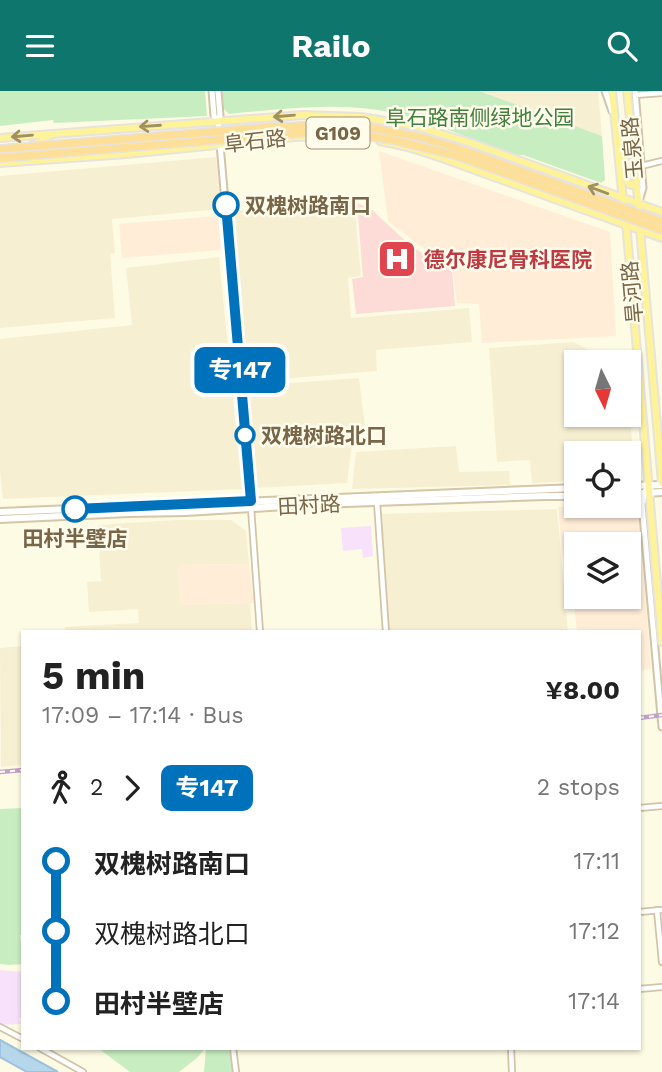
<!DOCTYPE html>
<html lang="en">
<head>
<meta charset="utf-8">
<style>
  body { margin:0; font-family:"Work Sans","Noto Sans SC",sans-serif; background:#f2f2f2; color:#222; height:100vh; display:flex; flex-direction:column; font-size:26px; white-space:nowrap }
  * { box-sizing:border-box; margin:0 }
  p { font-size:23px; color:#767676 }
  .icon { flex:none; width:38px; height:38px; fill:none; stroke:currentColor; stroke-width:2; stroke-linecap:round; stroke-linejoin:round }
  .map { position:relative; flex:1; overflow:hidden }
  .drawer { position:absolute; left:21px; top:539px; width:620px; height:420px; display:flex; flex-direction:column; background:#fff; border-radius:0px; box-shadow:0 2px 5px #0004 }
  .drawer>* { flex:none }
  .badge { padding:0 14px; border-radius:10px; font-size:24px; line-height:46px }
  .needle { width:46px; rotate:175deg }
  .buttons { position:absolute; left:564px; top:259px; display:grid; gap:14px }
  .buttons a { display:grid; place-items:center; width:77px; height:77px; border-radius:0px; background:#fff; box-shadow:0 2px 5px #0004; font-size:35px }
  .map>.badge { position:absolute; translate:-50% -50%; box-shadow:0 0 0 4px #fff }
  .legs { display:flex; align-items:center; gap:10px; height:77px; padding:0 21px; font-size:23px }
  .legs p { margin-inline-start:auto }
  .summary { display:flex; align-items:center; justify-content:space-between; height:119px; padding:0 21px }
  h1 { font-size:38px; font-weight:700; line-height:52px }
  ul { padding:0 21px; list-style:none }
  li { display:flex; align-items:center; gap:24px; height:70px; font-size:26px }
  li i { display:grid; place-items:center; width:10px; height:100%; margin:0 9px; background:currentColor }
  li i::after { content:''; width:18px; height:18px; margin:-9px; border:5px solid; border-radius:50%; background:#fff }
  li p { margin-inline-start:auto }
  li:first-child i { background:linear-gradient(#0000 50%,currentColor 0) }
  li:last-child i { background:linear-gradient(currentColor 50%,#0000 0) }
  header { display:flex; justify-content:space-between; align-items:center; height:91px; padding:0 21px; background:#0f766e; color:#fff; font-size:32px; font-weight:700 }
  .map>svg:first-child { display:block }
  .residential { fill:#f7efd2 }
  .commercial { fill:#ffedd7; fill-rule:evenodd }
  .education { fill:#f8e1fb }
  .medical { fill:#fddbd6 }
  .green { fill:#c8edc1 }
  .water { fill:#b6d6ea; stroke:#9cc2dd; stroke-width:2 }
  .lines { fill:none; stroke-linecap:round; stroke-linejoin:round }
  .minor-casing { stroke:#d1c4a9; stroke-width:8 }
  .tertiary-casing { stroke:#d1c4a9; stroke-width:9 }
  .secondary-casing { stroke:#d4c6a6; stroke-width:10 }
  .primary-casing { stroke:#e7e3de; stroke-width:10 }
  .minor { stroke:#fff; stroke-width:4.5 }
  .tertiary { stroke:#fff; stroke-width:5 }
  .secondary { stroke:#fff; stroke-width:6 }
  .primary { stroke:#fff39a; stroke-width:6 }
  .rail-casing { stroke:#c1a1c9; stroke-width:4.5 }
  .rail { stroke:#fffcec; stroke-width:2; stroke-dasharray:5; stroke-linecap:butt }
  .trunk-bridge-casing { stroke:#e7e3de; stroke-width:10; stroke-linecap:butt }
  .trunk-bridge { stroke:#fedf98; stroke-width:7 }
  .oneway { stroke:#a19060 }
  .line-1-casing { stroke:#fff; stroke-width:16 }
  .line-1 { stroke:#0072bc; stroke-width:10 }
  .stop-1-dot { fill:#fff; stroke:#0072bc; stroke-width:3.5 }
  .labels { text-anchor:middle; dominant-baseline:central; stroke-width:5; stroke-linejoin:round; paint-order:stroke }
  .shield { fill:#fffcec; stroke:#a19278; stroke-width:2 }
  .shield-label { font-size:19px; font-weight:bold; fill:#796547 }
  .park-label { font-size:21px; fill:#41813d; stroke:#fffcec }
  .street-label { font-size:21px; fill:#796547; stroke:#fffcec }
  .stop-label { font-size:21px; font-weight:bold; fill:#796547; stroke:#fffcec; text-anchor:start }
  .health-label { font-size:21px; font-weight:bold; fill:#be3a42; stroke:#fffcec; text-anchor:start }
</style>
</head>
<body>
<header><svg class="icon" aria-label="menu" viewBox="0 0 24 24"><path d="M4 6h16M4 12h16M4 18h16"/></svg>Railo<svg class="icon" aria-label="search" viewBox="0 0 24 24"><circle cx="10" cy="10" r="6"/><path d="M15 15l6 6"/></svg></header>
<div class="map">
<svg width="662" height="981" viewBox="0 0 662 981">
  <rect width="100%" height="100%" fill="#fefbe4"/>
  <g class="residential">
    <path d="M479,0H598L602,45L574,35Z"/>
    <path d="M216,66L221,118L112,128L115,162L110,163L115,227L0,237V85Z"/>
    <path d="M354,110L361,185L348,187L351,227L469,217L472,251L376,259L377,280L246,291L232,120Z"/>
    <path d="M219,166L242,398L3,408L0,379V248L132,234L126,177Z"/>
    <path d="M573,251L614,271H576V324H628V302L635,387L628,388V362H576V390L532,392L530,369L497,371L489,257Z"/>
    <path d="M359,287L365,335L353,345L347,392L256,397L247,295Z"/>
    <path d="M456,355L459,381L509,380L510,394L352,398L356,361Z"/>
    <path d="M557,418L568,541H388L381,423Z"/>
    <path d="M176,429H231L246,440L249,473L178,474L181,514L250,512L252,538L251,541H66L65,536L139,532L138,518L89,521L87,491L101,490L98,434Z"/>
    <path d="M23,555V674L1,676L0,557Z"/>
  </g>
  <g class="commercial">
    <path d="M379,60L610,141L616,245L482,252L479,213L457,212L452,174L416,152L388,130Z"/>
    <path d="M218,125L221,159L122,167L119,133Z"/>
    <path d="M628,413L639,416L651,578L639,580V541H577L569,465L563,466L558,416L628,415ZM628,453V506H576V453Z"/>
    <path d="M249,473L254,512L181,514L178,474Z"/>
  </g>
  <g class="education">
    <path d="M371,435L373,465L363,467L362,458L343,460L341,437Z"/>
    <path d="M0,879L23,881V926L19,927L20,933L0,934Z"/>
  </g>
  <path class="medical" d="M357,112L372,119L412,156L452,179L455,215L356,223L352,188L363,186Z"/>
  <g class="green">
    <path d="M0,0H205L207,25L54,32L53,29L0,35Z"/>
    <path d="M222,0H479L602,45L605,89L601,92L523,64H517C481,52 446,37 411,26C352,9 289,17 229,23L223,17Z"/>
    <path d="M23,717V844H20L23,873L9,874L0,873V718Z"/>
    <path d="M98,957H205L198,966L179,981H130Z"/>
    <path d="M206,957H229L233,981H204Z"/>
  </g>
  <path class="water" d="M0,949L58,981H27L0,966Z"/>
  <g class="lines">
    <g class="minor-casing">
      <g id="minor">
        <path d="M635,4L662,2"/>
        <path d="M641,75L662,70"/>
        <path d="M377,411L386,541"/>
        <path d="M251,417L260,541"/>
        <path d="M639,717L662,715"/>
        <path d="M657,819L662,871"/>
        <path d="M639,821L662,819"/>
        <path d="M639,898L662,896"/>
        <path d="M0,936L23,948"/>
        <path d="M40,957L83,981"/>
        <path d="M233,957L236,981"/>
        <path d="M511,957L512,981"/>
      </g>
    </g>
    <g class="tertiary-casing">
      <g id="tertiary">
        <path d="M212,0L214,25L218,30"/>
        <path d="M218,0L220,24L218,30L251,411"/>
        <path d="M605,0L612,20"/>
        <path d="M635,0L643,97L639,110"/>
        <path d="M645,400L642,413L662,636"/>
      </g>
    </g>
    <g class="secondary-casing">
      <g id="secondary">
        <path d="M628,395L662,394"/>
        <path d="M628,403L662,401"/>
        <path d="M0,421L576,397"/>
        <path d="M0,428L129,422L186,421L318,413L545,405H576"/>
      </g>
    </g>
    <g class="primary-casing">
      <g id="primary">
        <path d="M612,0L623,110"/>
        <path d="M627,0L640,127"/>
        <path d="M618,46L624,58L627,89L629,93L632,94L635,92"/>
        <path d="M0,47L303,24L361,26L415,35L471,52L662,121"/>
        <path d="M380,50L408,56L442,67L662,147"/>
        <path d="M32,54L36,53L53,43"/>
        <path d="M0,72L127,63L295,46L330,45"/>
        <path d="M626,131L662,551"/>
        <path d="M640,138L662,392"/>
      </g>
    </g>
    <use href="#minor" class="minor"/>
    <use href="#tertiary" class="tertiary"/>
    <use href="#secondary" class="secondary"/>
    <use href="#primary" class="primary"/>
    <g class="rail-casing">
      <g id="rail">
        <path d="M639,627L662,624"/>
        <path d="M0,681L23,679"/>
      </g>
    </g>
    <use href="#rail" class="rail"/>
    <g class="trunk-bridge-casing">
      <g id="trunk-bridge">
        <path d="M0,58L273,36L338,34L367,36L420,46L460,58L662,131"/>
        <path d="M0,67L313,41L367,45L393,49L458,65L662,139"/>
      </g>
    </g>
    <use href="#trunk-bridge" class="trunk-bridge"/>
  </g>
  <defs><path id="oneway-shaft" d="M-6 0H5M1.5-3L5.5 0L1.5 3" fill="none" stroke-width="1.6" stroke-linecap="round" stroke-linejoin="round" transform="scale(1.75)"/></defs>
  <g class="oneway">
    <use href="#oneway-shaft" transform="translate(284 25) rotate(175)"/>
    <use href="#oneway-shaft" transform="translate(150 35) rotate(176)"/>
    <use href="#oneway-shaft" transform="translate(22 45) rotate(175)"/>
    <use href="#oneway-shaft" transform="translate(598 99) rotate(-160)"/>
  </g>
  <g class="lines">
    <g class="line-1-casing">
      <path id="line-1" d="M75,418L251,410L226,114"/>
    </g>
    <use href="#line-1" class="line-1"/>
  </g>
  <defs>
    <g id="hospital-square" transform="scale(2.0125)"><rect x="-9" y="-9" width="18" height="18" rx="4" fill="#e0444e" stroke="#fffcec"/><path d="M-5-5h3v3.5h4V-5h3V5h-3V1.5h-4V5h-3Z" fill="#fff"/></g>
  </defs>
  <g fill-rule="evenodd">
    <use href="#hospital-square" x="397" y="168"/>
  </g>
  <g class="stop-1-dot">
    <circle cx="226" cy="114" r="12"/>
    <circle cx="245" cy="344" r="9"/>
    <circle cx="75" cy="418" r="12"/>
  </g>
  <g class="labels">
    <rect class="shield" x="306.5" y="26.5" width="63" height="31" rx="5"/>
    <g class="shield-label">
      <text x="338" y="42">G109</text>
    </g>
    <g class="park-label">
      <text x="480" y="26">阜石路南侧绿地公园</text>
    </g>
    <g class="street-label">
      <text transform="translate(255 50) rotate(-6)">阜石路</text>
      <text transform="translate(632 57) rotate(-95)">玉泉路</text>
      <text transform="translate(632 201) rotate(-95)">旱河路</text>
      <text transform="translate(309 414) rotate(-3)">田村路</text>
    </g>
    <g class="stop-label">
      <text x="245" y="114">双槐树路南口</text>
      <text x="261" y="344">双槐树路北口</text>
      <text x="75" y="447" text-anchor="middle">田村半壁店</text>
    </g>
    <g class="health-label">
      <text x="424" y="168">德尔康尼骨科医院</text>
    </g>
  </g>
</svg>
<div class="buttons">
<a><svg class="needle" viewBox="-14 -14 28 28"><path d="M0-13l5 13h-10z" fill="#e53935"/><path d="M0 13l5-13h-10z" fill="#767676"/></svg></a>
<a><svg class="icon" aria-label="locate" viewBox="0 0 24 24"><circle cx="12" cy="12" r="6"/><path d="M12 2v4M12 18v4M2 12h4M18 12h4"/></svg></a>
<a><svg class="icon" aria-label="layers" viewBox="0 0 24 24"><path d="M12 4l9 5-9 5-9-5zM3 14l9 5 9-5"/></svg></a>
</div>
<b class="badge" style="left:240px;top:279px;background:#0072bc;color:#fff">专147</b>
<section class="drawer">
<div class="summary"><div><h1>5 min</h1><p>17:09 – 17:14 · Bus</p></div><b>¥8.00</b></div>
<div class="legs"><svg class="icon" aria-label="walk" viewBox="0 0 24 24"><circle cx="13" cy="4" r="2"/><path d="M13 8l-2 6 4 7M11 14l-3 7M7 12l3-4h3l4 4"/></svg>2<svg class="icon" aria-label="forward" viewBox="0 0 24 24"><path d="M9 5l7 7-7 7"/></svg><b class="badge" style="background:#0072bc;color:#fff">专147</b><p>2 stops</p></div>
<ul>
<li><i style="color:#0072bc"></i><b>双槐树路南口</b><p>17:11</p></li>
<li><i style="color:#0072bc"></i><span>双槐树路北口</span><p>17:12</p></li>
<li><i style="color:#0072bc"></i><b>田村半壁店</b><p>17:14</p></li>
</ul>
</section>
</div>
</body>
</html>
